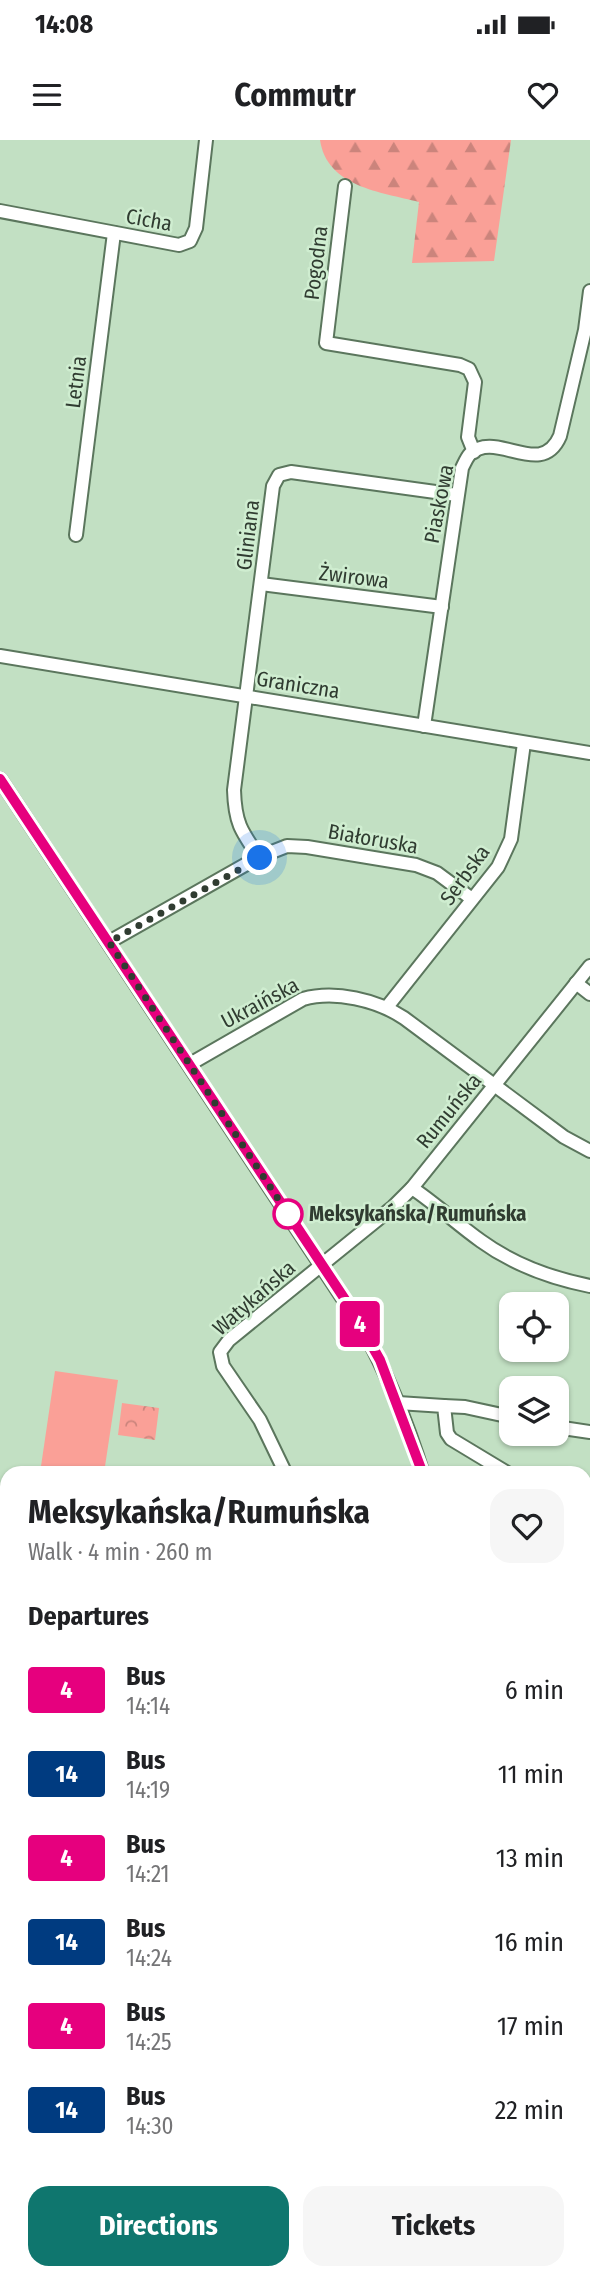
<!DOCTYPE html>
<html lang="en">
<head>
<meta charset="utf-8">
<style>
  body { margin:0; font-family:"Fira Sans Condensed",sans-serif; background:#f6f6f6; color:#202124; height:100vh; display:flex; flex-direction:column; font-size:26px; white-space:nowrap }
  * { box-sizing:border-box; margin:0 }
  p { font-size:23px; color:#757577 }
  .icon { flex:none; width:38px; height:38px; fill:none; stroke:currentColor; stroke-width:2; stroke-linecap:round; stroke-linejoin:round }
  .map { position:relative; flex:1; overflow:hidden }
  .panel { position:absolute; left:0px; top:1326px; width:592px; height:814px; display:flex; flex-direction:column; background:#fff; border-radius:21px 21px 0 0; box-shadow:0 2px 5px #0004 }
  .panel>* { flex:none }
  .badge { padding:0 14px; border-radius:5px; font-size:24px; line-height:46px }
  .tools { position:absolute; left:499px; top:1152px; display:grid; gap:14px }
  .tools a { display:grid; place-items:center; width:70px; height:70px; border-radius:14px; background:#fff; box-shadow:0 2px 5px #0004; font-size:35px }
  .you { position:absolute; width:35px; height:35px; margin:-18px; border:5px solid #fff; border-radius:50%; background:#1a73e8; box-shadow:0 0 0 10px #1a73e833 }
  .map>.badge { position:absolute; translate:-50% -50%; box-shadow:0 0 0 4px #fff }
  h2 { padding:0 28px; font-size:26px; line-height:63px }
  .round { display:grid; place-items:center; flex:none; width:74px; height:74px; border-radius:21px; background:#f6f6f6 }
  .summary { display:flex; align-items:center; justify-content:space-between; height:119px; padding:0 28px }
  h1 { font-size:33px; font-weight:700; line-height:52px }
  .button { display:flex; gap:14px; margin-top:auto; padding:14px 28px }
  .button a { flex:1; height:80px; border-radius:21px; background:#0f766e; color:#fff; font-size:28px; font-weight:700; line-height:80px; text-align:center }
  .button a+a { background:#f6f6f6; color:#202124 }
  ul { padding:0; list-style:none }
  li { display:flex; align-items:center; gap:21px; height:84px; padding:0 28px }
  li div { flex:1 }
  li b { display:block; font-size:26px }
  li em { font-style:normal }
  li .badge { min-width:77px; font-weight:700; text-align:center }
  .status { display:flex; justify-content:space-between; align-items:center; height:49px; padding:0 35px; background:#fff; direction:ltr }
  .status svg { height:19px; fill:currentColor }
  header { display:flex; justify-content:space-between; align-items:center; height:91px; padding:0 28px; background:#fff; font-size:32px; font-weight:700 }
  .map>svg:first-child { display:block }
  .built { fill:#b4d8b5 }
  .industrial { fill:url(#industrial-furrows) }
  .forest { fill:url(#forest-firs) }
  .park { fill:url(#park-crowns) }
  .pitch { fill:#faa097 }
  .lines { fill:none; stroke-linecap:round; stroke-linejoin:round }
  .minor-casing { stroke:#5b765d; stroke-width:16 }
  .minor { stroke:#fff; stroke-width:12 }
  .rail { stroke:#7a8f7b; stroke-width:3.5; stroke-dasharray:14 7; stroke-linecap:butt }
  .line-casing { stroke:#fff; stroke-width:16 }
  .line { stroke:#e6007e; stroke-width:10 }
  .walk { stroke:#303c31; stroke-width:7; stroke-dasharray:0 12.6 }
  .stop-dot { fill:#fff; stroke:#e6007e; stroke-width:3.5 }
  .labels { text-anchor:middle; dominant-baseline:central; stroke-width:5; stroke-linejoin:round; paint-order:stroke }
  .street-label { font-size:21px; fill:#303c31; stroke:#cfedd0 }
  .stop-label { font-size:21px; font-weight:bold; fill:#303c31; stroke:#cfedd0; text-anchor:start }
</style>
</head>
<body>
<div class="status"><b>14:08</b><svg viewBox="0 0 49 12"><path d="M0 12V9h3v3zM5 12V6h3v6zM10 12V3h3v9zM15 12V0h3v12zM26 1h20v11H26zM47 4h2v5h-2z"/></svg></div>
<header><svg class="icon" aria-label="menu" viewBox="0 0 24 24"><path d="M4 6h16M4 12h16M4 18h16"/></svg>Commutr<svg class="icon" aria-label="heart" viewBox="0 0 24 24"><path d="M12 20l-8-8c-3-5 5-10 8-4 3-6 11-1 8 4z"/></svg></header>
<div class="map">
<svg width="590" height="2139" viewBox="0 0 590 2139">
  <defs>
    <pattern id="industrial-furrows" width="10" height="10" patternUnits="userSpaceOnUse" patternTransform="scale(1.75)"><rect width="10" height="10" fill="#b4d8b5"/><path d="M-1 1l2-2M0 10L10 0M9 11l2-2" fill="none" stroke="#9bba9c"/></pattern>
    <pattern id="forest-firs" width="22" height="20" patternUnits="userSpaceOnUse" patternTransform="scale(1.75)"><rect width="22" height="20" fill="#faa097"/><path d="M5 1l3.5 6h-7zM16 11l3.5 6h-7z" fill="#cb847c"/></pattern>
    <pattern id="park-crowns" width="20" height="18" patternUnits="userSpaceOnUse" patternTransform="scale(1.75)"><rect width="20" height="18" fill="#faa097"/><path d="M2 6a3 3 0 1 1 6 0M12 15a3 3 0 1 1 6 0" fill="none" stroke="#cb847c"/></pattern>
  </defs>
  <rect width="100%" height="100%" fill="#c2e0c3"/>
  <path class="built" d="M0,1991L7,1994V2133H584L585,2065L590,2066V2139H0Z"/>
  <path class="industrial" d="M585,1866L590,1867V2066L584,2065Z"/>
  <path class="forest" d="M320,0H511L494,121L412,123L419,62C381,52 327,47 320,0Z"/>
  <path class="park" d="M122,1263L159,1268L155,1300L118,1295Z"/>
  <path class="pitch" d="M55,1231L118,1240L104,1333H40Z"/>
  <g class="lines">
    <g class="minor-casing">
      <g id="minor">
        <path d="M345,46L326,203L460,225L469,229L475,242L468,297L474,312"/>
        <path d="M0,71L179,105L190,101L196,88L206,0"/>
        <path d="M76,395L114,93"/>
        <path d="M261,444L442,467"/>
        <path d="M0,516L590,613"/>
        <path d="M424,586L462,328C464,324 467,317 470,314C496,289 541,340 560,296L585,190L590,151"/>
        <path d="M0,639L361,1186C387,1233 407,1282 423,1334"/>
        <path d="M259,717C241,691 235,683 234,650L273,346L279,335L291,332L457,355"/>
        <path d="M109,802L259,717L287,706L307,707L416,725L437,733L472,759"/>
        <path d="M576,843L590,854"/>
        <path d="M387,867L498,727L511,699L524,603"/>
        <path d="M190,924L303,859C335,850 377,860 404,878L564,997L590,1011"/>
        <path d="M412,1048C436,1064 457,1084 481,1101C514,1125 550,1138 590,1146"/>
        <path d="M398,1263L444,1266L447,1293L451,1299L509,1334"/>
        <path d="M444,1266L465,1267L511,1277"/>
        <path d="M556,1287L590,1292"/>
        <path d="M286,1334L260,1280L223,1226L220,1212L229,1200L393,1067L412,1048L590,826"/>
        <path d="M584,1370L590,1373"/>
        <path d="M0,1583H7"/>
        <path d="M584,1634L590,1636"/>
        <path d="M0,1760L7,1759"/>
        <path d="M584,1788H590"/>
      </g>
    </g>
    <use href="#minor" class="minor"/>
    <g class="rail">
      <path d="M0,2064L7,2065"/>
      <path d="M584,2102L590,2103"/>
      <path d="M0,2136L43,2133"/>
      <path d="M541,2139L590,2136"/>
    </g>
  </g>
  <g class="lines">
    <g class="line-casing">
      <path id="line" d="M0,639L350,1167L380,1220L423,1334"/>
    </g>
    <use href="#line" class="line"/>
    <path class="walk" d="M260,718L109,802L288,1074"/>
  </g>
  <circle class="stop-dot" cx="288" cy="1074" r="14"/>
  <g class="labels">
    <g class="street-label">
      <text transform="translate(149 80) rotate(10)">Cicha</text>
      <text transform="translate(316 123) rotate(-83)">Pogodna</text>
      <text transform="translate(76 242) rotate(-83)">Letnia</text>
      <text transform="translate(439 364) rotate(-79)">Piaskowa</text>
      <text transform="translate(248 395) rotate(-83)">Gliniana</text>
      <text transform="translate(354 437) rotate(7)">Żwirowa</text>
      <text transform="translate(298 545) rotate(9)">Graniczna</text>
      <text transform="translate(373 699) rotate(10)">Białoruska</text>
      <text transform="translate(465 735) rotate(-54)">Serbska</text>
      <text transform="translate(260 863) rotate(-28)">Ukraińska</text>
      <text transform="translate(449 971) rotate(-51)">Rumuńska</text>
      <text transform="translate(254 1158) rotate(-41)">Watykańska</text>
    </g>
    <g class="stop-label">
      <text x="309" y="1074">Meksykańska/Rumuńska</text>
    </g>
  </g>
</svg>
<div class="tools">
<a><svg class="icon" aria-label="locate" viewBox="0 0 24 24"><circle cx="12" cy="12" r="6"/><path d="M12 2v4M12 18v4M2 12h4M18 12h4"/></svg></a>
<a><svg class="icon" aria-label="layers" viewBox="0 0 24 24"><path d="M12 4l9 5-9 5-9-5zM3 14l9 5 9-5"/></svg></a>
</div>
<div class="you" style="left:260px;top:718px"></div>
<b class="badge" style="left:360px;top:1184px;background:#e6007e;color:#fff">4</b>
<section class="panel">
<div class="summary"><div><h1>Meksykańska/Rumuńska</h1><p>Walk · 4 min · 260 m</p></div><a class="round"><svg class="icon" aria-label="heart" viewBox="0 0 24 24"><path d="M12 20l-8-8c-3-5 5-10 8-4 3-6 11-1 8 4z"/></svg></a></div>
<h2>Departures</h2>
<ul>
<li><span class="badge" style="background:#e6007e;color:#fff">4</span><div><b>Bus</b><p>14:14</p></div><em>6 min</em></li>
<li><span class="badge" style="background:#003b80;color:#fff">14</span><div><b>Bus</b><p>14:19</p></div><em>11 min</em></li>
<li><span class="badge" style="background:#e6007e;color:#fff">4</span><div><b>Bus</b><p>14:21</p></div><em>13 min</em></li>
<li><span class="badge" style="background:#003b80;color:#fff">14</span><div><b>Bus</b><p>14:24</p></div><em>16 min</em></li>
<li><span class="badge" style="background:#e6007e;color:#fff">4</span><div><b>Bus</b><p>14:25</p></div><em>17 min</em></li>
<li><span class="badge" style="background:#003b80;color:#fff">14</span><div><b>Bus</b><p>14:30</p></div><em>22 min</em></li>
</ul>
<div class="button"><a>Directions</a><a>Tickets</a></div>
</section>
</div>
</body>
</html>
